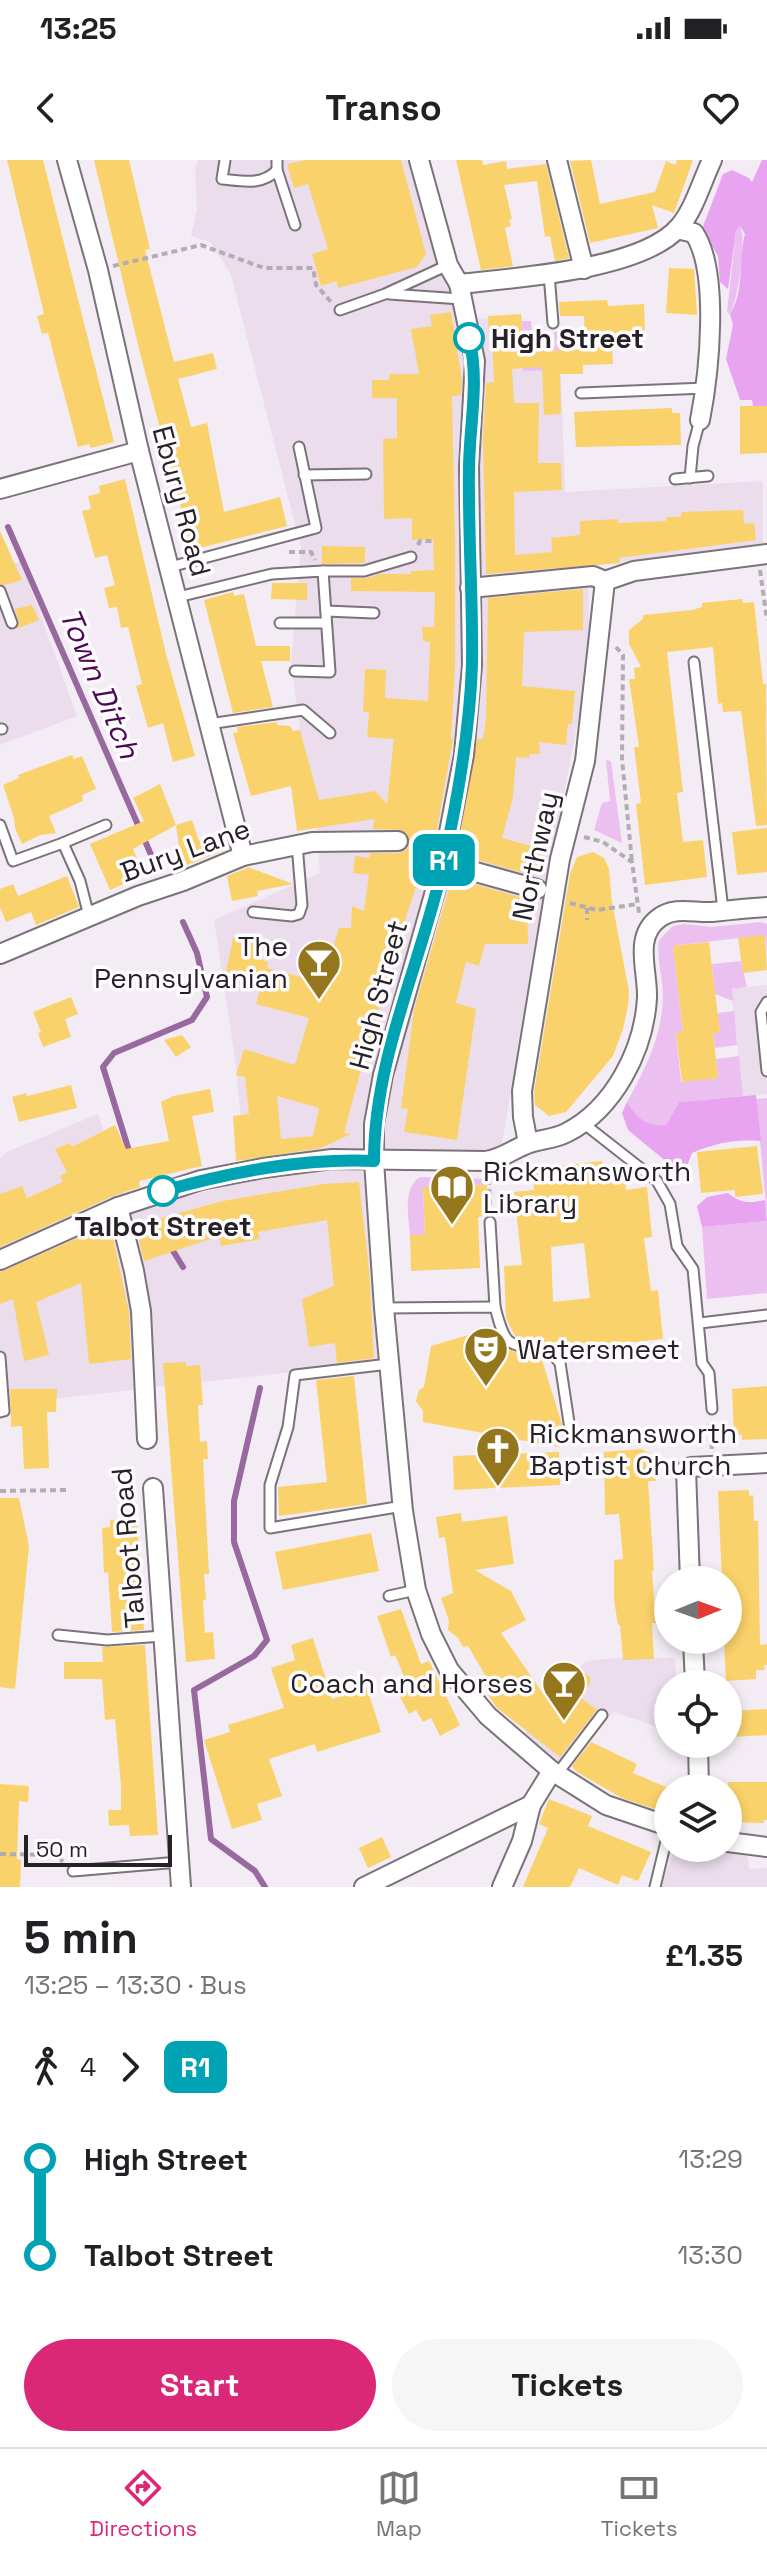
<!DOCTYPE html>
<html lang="en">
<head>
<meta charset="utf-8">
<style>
  body { margin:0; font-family:"Space Grotesk",sans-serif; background:#f6f6f6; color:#202124; height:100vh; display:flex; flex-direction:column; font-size:30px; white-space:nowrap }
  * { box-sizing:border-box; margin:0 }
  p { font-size:26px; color:#757577 }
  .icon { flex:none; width:44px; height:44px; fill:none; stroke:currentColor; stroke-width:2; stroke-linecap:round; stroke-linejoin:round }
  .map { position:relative; height:1727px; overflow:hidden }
  .side { display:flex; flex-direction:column; background:#fff; flex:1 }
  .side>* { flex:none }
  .badge { padding:0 16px; border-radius:12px; font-size:28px; line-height:52px }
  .needle { width:52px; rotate:89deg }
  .buttons { position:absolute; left:654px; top:1406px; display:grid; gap:16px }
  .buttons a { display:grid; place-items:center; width:88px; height:88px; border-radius:50%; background:#fff; box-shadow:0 4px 12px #0003; font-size:40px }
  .scale { position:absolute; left:24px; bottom:20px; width:148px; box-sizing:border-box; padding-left:8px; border:4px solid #252225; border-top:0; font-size:22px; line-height:28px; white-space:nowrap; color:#252225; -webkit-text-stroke:6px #fefbff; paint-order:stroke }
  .map>.badge { position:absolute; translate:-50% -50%; box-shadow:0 0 0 4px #fff }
  .legs { display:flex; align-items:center; gap:12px; height:88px; padding:0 24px; font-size:26px }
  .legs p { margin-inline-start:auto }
  .summary { display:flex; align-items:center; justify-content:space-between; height:136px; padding:0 24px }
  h1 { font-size:44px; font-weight:800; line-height:60px }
  .action { display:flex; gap:16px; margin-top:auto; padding:16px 24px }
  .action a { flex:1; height:92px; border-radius:48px; background:#db2777; color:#fff; font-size:32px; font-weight:800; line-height:92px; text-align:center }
  .action a+a { background:#f6f6f6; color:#202124 }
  ul { padding:0 24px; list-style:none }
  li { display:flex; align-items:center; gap:28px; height:96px; font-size:30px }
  li i { display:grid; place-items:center; width:12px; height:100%; margin:0 10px; background:currentColor }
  li i::after { content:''; width:20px; height:20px; margin:-10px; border:6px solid; border-radius:50%; background:#fff }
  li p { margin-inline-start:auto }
  li:first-child i { background:linear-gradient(#0000 50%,currentColor 0) }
  li:last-child i { background:linear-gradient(currentColor 50%,#0000 0) }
  .status { display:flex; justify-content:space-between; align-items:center; height:56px; padding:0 40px; background:#fff; direction:ltr }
  .status svg { height:22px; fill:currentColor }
  header { display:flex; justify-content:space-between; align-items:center; height:104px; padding:0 24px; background:#fff; font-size:36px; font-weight:800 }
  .tab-bar { display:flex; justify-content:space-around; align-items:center; height:112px; border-top:2px solid #e0e0e0; background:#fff; font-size:22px; color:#757577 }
  .tab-bar a { display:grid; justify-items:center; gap:4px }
  .tab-bar .active { color:#db2777 }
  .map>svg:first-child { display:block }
  .built { fill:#ebddec }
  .green { fill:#ebc0f0 }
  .forest { fill:#e9a4f1 }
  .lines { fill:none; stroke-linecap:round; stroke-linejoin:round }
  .stream { stroke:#98699f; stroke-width:6 }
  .building { fill:#fad26b; fill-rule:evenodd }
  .service-casing { stroke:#7a737a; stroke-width:13 }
  .minor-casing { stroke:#7a737a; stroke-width:22 }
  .path { stroke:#b2acb3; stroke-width:4; stroke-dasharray:6 4; stroke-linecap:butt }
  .service { stroke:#fff; stroke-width:9 }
  .minor { stroke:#fff; stroke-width:18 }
  .line-1-casing { stroke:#fff; stroke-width:18 }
  .line-1 { stroke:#00a3b4; stroke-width:12 }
  .stop-1-dot { fill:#fff; stroke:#00a3b4; stroke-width:4 }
  .labels { text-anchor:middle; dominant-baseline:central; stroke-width:7; stroke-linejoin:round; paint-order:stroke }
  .stop-label { font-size:28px; font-weight:bold; fill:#252225; stroke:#fefbff; text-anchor:start }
  .street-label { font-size:28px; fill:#252225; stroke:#fefbff }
  .poi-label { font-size:28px; fill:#252225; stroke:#fefbff; text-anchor:start }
  .water-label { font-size:30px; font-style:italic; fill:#490951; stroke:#fefbff }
</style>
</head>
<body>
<div class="status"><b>13:25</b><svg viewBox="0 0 49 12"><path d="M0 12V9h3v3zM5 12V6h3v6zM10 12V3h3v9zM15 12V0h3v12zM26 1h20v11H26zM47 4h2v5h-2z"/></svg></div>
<header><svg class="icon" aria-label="back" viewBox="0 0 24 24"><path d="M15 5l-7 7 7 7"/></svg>Transo<svg class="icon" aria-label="heart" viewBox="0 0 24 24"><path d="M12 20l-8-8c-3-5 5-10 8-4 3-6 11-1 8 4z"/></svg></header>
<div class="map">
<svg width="767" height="1727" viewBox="0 0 767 1727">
  <rect width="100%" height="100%" fill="#f4ecf5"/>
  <g class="built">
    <path d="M198,0H411L431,83L473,159L522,157L525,210L549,209V216H561L565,332L763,321V384L588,406L590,499L534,787L501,991L361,988L372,1097L378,1207L354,1205L0,1245V998L7,992L98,954L130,1051L247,1021L235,898L214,760L320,713L313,620L300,570L291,502L301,387L230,112L210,82L191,76L197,49L195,10Z"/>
    <path d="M21,401L77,556L0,585V409Z"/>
    <path d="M767,825V934L743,936L731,829Z"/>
    <path d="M616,1498H675L676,1524H668V1566H655L614,1552L585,1582L566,1609L522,1577L586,1501Z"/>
    <path d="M675,1688H699L748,1696L749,1709L767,1708V1727H660Z"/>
  </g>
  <g class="green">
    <path d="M740,66C747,78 738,140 730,154L727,152L736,71Z"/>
    <path d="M522,161H531L533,187L555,186L554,172L573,171V190L551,210L523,211Z"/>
    <path d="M606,600L611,601L622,683L594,670L602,643L610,641Z"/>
    <path d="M760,762L767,764V790L765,775L673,786L683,872L676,873L681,922L718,918L716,899L739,896L743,936L679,942L666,965C645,967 637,959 627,942C646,908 662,876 663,836C663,817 656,799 659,780L673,766L684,764L712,767Z"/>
    <path d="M741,801L747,827L732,829L733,841L715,834L712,804Z"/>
    <path d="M734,851L737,885L715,888L713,873L720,872L717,853Z"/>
    <path d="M767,938V1055L756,939Z"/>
    <path d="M420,1017L487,1019V1025L423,1028L425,1075H410C409,1057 402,1028 420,1017Z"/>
    <path d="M767,1061V1133L707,1139L702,1067Z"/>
  </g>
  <g class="forest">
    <path d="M762,0H767V246H753L752,240H740L726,199L733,165L730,154C745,131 738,100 745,74L740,66L736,71L728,129L720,122L718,96L702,69L723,14L732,10L749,18L752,22Z"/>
    <path d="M756,935L761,981C735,979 716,983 692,993L687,1006L679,1012L628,970L622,953L627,942C637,958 646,967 666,965L679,942Z"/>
    <path d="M728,1033C741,1044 750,1043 765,1040L767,1061L702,1067L697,1046L707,1037Z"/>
  </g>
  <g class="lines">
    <g class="stream">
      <path d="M8,367L152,697"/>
      <path d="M130,994L103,907L114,893L192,860L207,837L197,793L183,762"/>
      <path d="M170,1086L183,1107"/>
      <path d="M260,1228L234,1341V1382L267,1480L254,1496L194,1530L211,1679L255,1711L265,1727"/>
    </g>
  </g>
  <g class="building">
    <path d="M7,0H43L114,282L91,288L89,284L78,287L48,173L42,174L37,156L44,154Z"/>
    <path d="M94,0H129L150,89L145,90L174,202L213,193L217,209L178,219L191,267L207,263L224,352L280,337L287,366L192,390L140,193Z"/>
    <path d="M307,0H401L426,94L417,107L338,128L337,121L321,126L312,94L328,89L308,24L294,28L287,4Z"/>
    <path d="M456,0H482L483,5L506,1L507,9L546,4L569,98L555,101L550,76L545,77L537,21L504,25L512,59L509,60L511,66L505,68L513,106L481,110Z"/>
    <path d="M591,0L600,44L655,32L666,1L675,5L677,0H693L674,53L652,45L658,68L590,83L570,1Z"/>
    <path d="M669,108L694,109L697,155L666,153Z"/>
    <path d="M607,140L608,146L644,144L645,173L611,175L613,204L583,205V214H560L561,254L544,255L542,207L512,209L514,243H539L538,303H561L562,330L514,332L515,395L552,392L551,378L580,375V361L618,359V363L666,361V357H681V352L743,350L744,364L754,363L756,380L619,398L620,403L486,414L483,279L486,223L494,222L492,174H489L488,156L521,154L523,192L585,189L584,156H560L559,142Z"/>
    <path d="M451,152L462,220L461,235L452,236L455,379V506L451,579H453L435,680H432L405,760L360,913L344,973L351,974L321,988L236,1001L233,956L249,954L245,917L236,915L244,889L295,905L309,858L256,844L263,818L226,812L233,778L263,783L261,800L268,802L267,808L301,817L311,785L332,791L339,768H351L352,746L364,751L369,715L353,713L355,696L369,698L370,693H399L405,691L410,682L403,670L373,669L374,659L297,671L291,626L251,636L233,573L238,572L237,567L277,562V565L290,566L293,571L300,570L319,640L375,631L387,644L394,579L367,577L369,552H363L365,509L386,510L385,538L428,541L430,482L423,481L422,467H434L435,432L351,431V418H366L380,414H411V411L434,410L433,379L412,380V358L384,359L383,279L397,278V238H372V220H389V214H419L411,169L432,166L430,155ZM277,936L319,948L313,976L281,979Z"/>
    <path d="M740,246H767V293L740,294Z"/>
    <path d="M672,248V253H680L681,285L576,287L574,252Z"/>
    <path d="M125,319L166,494L195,596L173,602L163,563L148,568L136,526L142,524L128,467L121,468L117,447L109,448L104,428L115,425L107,395L95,398L82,351L91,349L88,336L100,333L99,326Z"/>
    <path d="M0,371L22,420L5,425L0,424Z"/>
    <path d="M322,386L365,387V403L322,404Z"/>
    <path d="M272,423H307V440L271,439Z"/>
    <path d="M583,429V470L524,472L522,526L575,531L572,564H568L566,585L539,582L540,594H530L529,598L516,597L513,637L502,678L542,689L534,716L460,695L463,684L459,683L477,579H483L486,558L488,438Z"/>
    <path d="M233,432L234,436L244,434L256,486H290V501H261L273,547L233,553L204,440Z"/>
    <path d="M742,439L743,443L754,442L763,524H766L767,665L756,666L741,551L723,552L722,543L718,544L713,487L667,492L683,632L677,633L683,682L703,680L707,717L645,725L636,644L641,643L634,587H639L629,519H635L634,508L641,507L629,484V470L643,459V455L692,450L702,447V443Z"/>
    <path d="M32,445L39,460L16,469L19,463L15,449Z"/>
    <path d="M72,595L74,599L82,596L96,629L82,635L83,641L49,656L56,673L40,675L22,684L15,668L14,658L3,625L19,618L18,615Z"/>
    <path d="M160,624L176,665L133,689L144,715L110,730L90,684L144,661L133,638Z"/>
    <path d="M192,660L199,681L220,674L225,690L182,707L176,665Z"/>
    <path d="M767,668V712L737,715L732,672Z"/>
    <path d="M593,692L604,698L609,709L612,742L629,831L628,846L623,869L613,896L566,952L549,956L535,945L534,932L570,714L577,697Z"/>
    <path d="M247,708L248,707L293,724L257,731L258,736L232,741L227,716Z"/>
    <path d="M67,716L79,747L36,765L31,752L6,762L0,747V729L13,724L18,736Z"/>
    <path d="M452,718L527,739L528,784H485L479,806L466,802L456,843L476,849L457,980L404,972L408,949L401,948L414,850Z"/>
    <path d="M765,775L767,810L743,813L738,778Z"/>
    <path d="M709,782L720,873H713L718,918L682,922L676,873L683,872L673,786Z"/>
    <path d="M71,837L78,854L65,859L71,877L43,887L38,873L41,872L33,852Z"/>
    <path d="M182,875L191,887L176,897L164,880Z"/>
    <path d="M71,925L77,948L19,962L12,937L26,933L27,936Z"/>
    <path d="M210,929L214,952L192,956L202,1006L139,1021L140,1027L113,1036L0,1087V1034L22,1026L27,1038L63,1022L60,1016L67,1012L55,989L70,983L72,987L115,965L126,989L169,981L161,942L173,936Z"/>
    <path d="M757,986L763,1034L735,1037V1030L701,1033L697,992Z"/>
    <path d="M602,1001L604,1022L625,1019L626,1030L647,1027L652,1077L644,1078L651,1131L658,1130L663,1179L559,1190L551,1184L515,1176L506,1158L504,1106L522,1105L514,1032L534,1030L532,1009ZM584,1083L590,1138L553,1142L551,1087Z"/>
    <path d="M359,1022L369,1110L374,1198L337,1203L335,1183L309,1187L302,1139L334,1126L327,1060L258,1072L260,1079L221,1086L219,1076L144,1101L136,1068L164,1057L223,1041L324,1024Z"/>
    <path d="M487,1025L488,1055L478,1057L480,1108L411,1111L410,1075H425L423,1027Z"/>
    <path d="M110,1064L129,1152L131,1199L89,1204L81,1123L36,1142L49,1195L24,1201L13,1139L0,1144V1112Z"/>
    <path d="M478,1172L498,1179L514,1192L541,1197L562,1264V1267L558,1269L559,1287L423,1262V1251L416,1241L419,1230L424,1227L431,1186Z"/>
    <path d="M186,1202V1206L200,1205L203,1245H198L200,1282L207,1281L208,1299H203L209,1414H204L206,1440H203L205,1473L213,1472L215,1499L186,1502L163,1203Z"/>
    <path d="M354,1216L367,1344L279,1356L278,1327L327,1322L316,1220Z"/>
    <path d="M767,1226V1279L742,1280V1275H734L732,1229Z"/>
    <path d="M10,1229H57L56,1252H47L49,1308L24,1309L22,1266L11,1267Z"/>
    <path d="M641,1289L654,1295L656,1321H648L654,1411H652L656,1463H652L654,1499L623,1500L620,1465H618L614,1440V1400L623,1399L619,1354L605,1355L604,1292Z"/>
    <path d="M559,1292L560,1325L454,1330L453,1296Z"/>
    <path d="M749,1330V1336L753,1335L754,1361H758L760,1485L767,1484V1505H764L765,1510H756V1519L726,1521L724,1480H728V1419L722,1420L718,1331Z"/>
    <path d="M0,1338H19L29,1386L15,1529L0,1527Z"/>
    <path d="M461,1353L462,1362L507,1356L514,1404L475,1410L511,1431L526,1460L501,1473L551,1545L578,1508L590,1517V1523L580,1537L597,1550L560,1597L497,1548L478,1520L485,1515L468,1486L463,1487L458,1478L448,1470L449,1461L441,1438L453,1433L445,1377L439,1378L436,1357Z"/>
    <path d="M137,1358L144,1470L112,1472L108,1412L104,1413L102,1368L110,1367V1360Z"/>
    <path d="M371,1373L379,1411L283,1430L275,1392Z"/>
    <path d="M401,1449L421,1504L429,1501L460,1565L440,1576L431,1558L423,1562L416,1550L409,1554L399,1535L410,1530L395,1495L391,1497L377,1456Z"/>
    <path d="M313,1478L332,1539L367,1528L381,1572L317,1592L315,1584L269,1599L282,1636L257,1644L262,1660L232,1669L204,1580L230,1572L228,1565L284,1548L271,1508L295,1500L291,1485Z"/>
    <path d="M145,1485L158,1675L130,1676L129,1665L109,1666L108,1650H121V1626L115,1559L105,1560L102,1519H64V1502H103L102,1487Z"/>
    <path d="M767,1549V1575L730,1577L728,1551Z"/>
    <path d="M591,1582L637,1604L633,1613L668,1628V1636L661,1651L622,1638L577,1612L572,1606Z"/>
    <path d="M728,1622H767V1660H764V1663L728,1662Z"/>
    <path d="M0,1624L29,1626L28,1642L19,1641L17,1699L21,1700L20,1727H0Z"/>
    <path d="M549,1639L592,1656L588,1666L651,1692L638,1721L622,1715L618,1725L579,1708L570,1727H523L548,1668L539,1664Z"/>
    <path d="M382,1677L391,1697L368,1708L359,1688Z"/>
  </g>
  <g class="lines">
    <g class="service-casing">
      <g id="service">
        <path d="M225,0L222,19C242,21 262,26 277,10"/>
        <path d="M277,0V10L295,65"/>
        <path d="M549,114L553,163"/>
        <path d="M389,134L461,139"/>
        <path d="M340,150L385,134L448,105"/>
        <path d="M581,233L706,228"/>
        <path d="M304,315L366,314"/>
        <path d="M690,318L693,286L700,260"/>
        <path d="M675,319L708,316"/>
        <path d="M170,407L316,368L299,287"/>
        <path d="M323,411H364L411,397"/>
        <path d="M0,431L12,463"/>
        <path d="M178,437L272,414L323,411L330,512L295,511"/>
        <path d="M326,451L374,453"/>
        <path d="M280,463H326"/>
        <path d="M694,502L723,750"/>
        <path d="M209,564L303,550L330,573"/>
        <path d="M0,569H2"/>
        <path d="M0,665L13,701L63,683L80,721L89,756"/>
        <path d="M63,683L106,665"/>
        <path d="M253,752L292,756L299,754L302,745L297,684"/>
        <path d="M767,842L761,852L767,911"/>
        <path d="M583,963L657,1021L670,1044L677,1086L693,1109L702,1203L709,1213L712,1249"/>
        <path d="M490,1062L495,1147"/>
        <path d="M384,1148L495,1147C506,1190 508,1184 550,1191L560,1203L570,1269"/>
        <path d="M700,1163L767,1155"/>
        <path d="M0,1197L4,1251L0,1252"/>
        <path d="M389,1204L295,1215L288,1267L270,1325V1368L403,1346"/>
        <path d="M389,1436L416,1430"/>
        <path d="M58,1475L107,1480L163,1476"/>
        <path d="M557,1614L602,1555"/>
        <path d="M73,1711L179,1702"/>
        <path d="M655,1727L668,1673"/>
      </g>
    </g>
    <g class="minor-casing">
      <g id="minor">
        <path d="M67,0L98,110L139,291L243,696"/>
        <path d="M419,0L448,105L459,124L475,201L469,307L472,505L464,595L443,703L383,915L374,964V1001L384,1148L403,1351L416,1430L431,1474L449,1510L488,1556L552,1611L606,1645L668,1666"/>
        <path d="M557,0L584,109"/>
        <path d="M677,69L694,73C720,112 709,214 700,260"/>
        <path d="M459,124C514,118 642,110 679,67C694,50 702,21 712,0"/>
        <path d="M0,329L139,291"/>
        <path d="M470,428L593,416L605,421L634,411L767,394"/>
        <path d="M443,703L537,729"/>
        <path d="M0,794L138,736L183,721L243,696L312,682L398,681"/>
        <path d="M528,983L523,957L522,931L560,699L585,601L605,421"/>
        <path d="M118,1047L134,1111L141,1151L147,1279"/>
        <path d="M0,1100L118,1047L201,1020L263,1008L332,999L486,1001C505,998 514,988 530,983C542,979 554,979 566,973C614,949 644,890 647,838C648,810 633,777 659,758C675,746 694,753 712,752C730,750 749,748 767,747"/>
        <path d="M153,1328L181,1727"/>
        <path d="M690,1420L686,1310L691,1307L767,1303"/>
        <path d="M693,1480L695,1524"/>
        <path d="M698,1584L699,1628"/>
        <path d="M728,1682L767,1687"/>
        <path d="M364,1727L531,1645"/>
        <path d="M502,1727L522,1681L531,1645L552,1611"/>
      </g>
    </g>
    <g class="path">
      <path d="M113,106L201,85L264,108H313L316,125L332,143"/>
      <path d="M418,385L420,381H433"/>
      <path d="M289,392H311L315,400"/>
      <path d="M760,410L767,460"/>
      <path d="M616,487L623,495L622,599L632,702"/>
      <path d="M584,677L603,682L632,702L639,753"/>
      <path d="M570,743L597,750L638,744"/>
      <path d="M587,748V760"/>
      <path d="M489,1019L490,1051"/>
      <path d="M710,1263L712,1290"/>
      <path d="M0,1331L68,1330"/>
      <path d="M0,1694L57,1695L63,1702"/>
    </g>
    <use href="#service" class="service"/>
    <use href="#minor" class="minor"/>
  </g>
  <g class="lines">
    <g class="line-1-casing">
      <path id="line-1" d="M163,1031C232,1012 302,998 374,1001C374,897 422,801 444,701C458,637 470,570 472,504C473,439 468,375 469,310C469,266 480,222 469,178"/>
    </g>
    <use href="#line-1" class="line-1"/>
  </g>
  <defs>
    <g id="bar-pin" transform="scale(2.3)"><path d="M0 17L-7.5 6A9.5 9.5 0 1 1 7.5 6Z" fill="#94761d" stroke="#fefbff"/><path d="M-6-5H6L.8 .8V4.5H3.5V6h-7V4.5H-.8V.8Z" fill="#fff"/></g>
    <g id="library-pin" transform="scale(2.3)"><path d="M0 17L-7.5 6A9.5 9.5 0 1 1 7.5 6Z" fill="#94761d" stroke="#fefbff"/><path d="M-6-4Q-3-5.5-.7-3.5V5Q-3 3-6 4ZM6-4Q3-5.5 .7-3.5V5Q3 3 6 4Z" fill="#fff"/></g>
    <g id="theatre-pin" transform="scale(2.3)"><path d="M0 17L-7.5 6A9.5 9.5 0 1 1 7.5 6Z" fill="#94761d" stroke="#fefbff"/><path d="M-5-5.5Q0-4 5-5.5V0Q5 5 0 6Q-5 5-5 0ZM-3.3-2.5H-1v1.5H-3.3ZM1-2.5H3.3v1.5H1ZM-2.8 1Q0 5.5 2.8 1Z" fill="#fff"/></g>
    <g id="church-pin" transform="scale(2.3)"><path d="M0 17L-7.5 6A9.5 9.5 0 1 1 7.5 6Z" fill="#94761d" stroke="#fefbff"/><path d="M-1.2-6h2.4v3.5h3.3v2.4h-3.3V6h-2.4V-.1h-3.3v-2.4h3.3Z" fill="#fff"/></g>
  </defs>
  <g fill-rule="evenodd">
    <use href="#bar-pin" x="319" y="802"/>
    <use href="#library-pin" x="452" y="1027"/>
    <use href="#theatre-pin" x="486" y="1189"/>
    <use href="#church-pin" x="498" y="1289"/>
    <use href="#bar-pin" x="564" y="1523"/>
  </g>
  <g class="stop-1-dot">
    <circle cx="469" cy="178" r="14"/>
    <circle cx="163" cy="1031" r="14"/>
  </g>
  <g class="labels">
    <g class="stop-label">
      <text x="491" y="178">High Street</text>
      <text x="163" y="1066" text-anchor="middle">Talbot Street</text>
    </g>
    <g class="street-label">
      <text transform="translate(182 341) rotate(75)">Ebury Road</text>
      <text transform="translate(185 690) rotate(-20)">Bury Lane</text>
      <text transform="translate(535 696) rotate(-78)">Northway</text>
      <text transform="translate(378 835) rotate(-75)">High Street</text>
      <text transform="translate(128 1388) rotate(-95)">Talbot Road</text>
    </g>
    <g class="poi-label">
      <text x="288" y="786" text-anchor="end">The<tspan x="288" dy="32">Pennsylvanian</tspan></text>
      <text x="483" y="1011">Rickmansworth<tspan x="483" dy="32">Library</tspan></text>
      <text x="517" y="1189">Watersmeet</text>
      <text x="529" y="1273">Rickmansworth<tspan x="529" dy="32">Baptist Church</tspan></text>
      <text x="533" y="1523" text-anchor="end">Coach and Horses</text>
    </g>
    <g class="water-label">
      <text transform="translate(100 523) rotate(67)">Town Ditch</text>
    </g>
  </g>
</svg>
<div class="buttons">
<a><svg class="needle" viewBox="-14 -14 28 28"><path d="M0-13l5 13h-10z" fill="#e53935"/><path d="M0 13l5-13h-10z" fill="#757577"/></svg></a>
<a><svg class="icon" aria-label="locate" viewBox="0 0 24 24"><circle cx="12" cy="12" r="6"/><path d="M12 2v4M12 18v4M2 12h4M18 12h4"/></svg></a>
<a><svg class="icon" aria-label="layers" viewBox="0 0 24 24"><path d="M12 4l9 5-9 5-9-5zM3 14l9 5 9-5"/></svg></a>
</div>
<div class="scale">50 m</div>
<b class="badge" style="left:444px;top:700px;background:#00a3b4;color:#fff">R1</b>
</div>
<section class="side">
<div class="summary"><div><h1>5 min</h1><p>13:25 – 13:30 · Bus</p></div><b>£1.35</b></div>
<div class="legs"><svg class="icon" aria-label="walk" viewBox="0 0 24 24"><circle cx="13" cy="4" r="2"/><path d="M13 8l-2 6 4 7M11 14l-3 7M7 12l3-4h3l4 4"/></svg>4<svg class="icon" aria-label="forward" viewBox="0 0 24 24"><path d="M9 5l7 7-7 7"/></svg><b class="badge" style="background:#00a3b4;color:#fff">R1</b></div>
<ul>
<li><i style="color:#00a3b4"></i><b>High Street</b><p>13:29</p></li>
<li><i style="color:#00a3b4"></i><b>Talbot Street</b><p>13:30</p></li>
</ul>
<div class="action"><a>Start</a><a>Tickets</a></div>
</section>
<nav class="tab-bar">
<a class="active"><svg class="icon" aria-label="directions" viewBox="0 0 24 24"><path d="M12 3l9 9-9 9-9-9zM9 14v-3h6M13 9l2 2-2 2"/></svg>Directions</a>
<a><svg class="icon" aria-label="map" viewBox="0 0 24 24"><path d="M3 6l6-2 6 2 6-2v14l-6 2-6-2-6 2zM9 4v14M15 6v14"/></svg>Map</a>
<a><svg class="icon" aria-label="tickets" viewBox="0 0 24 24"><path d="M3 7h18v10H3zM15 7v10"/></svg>Tickets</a>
</nav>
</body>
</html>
